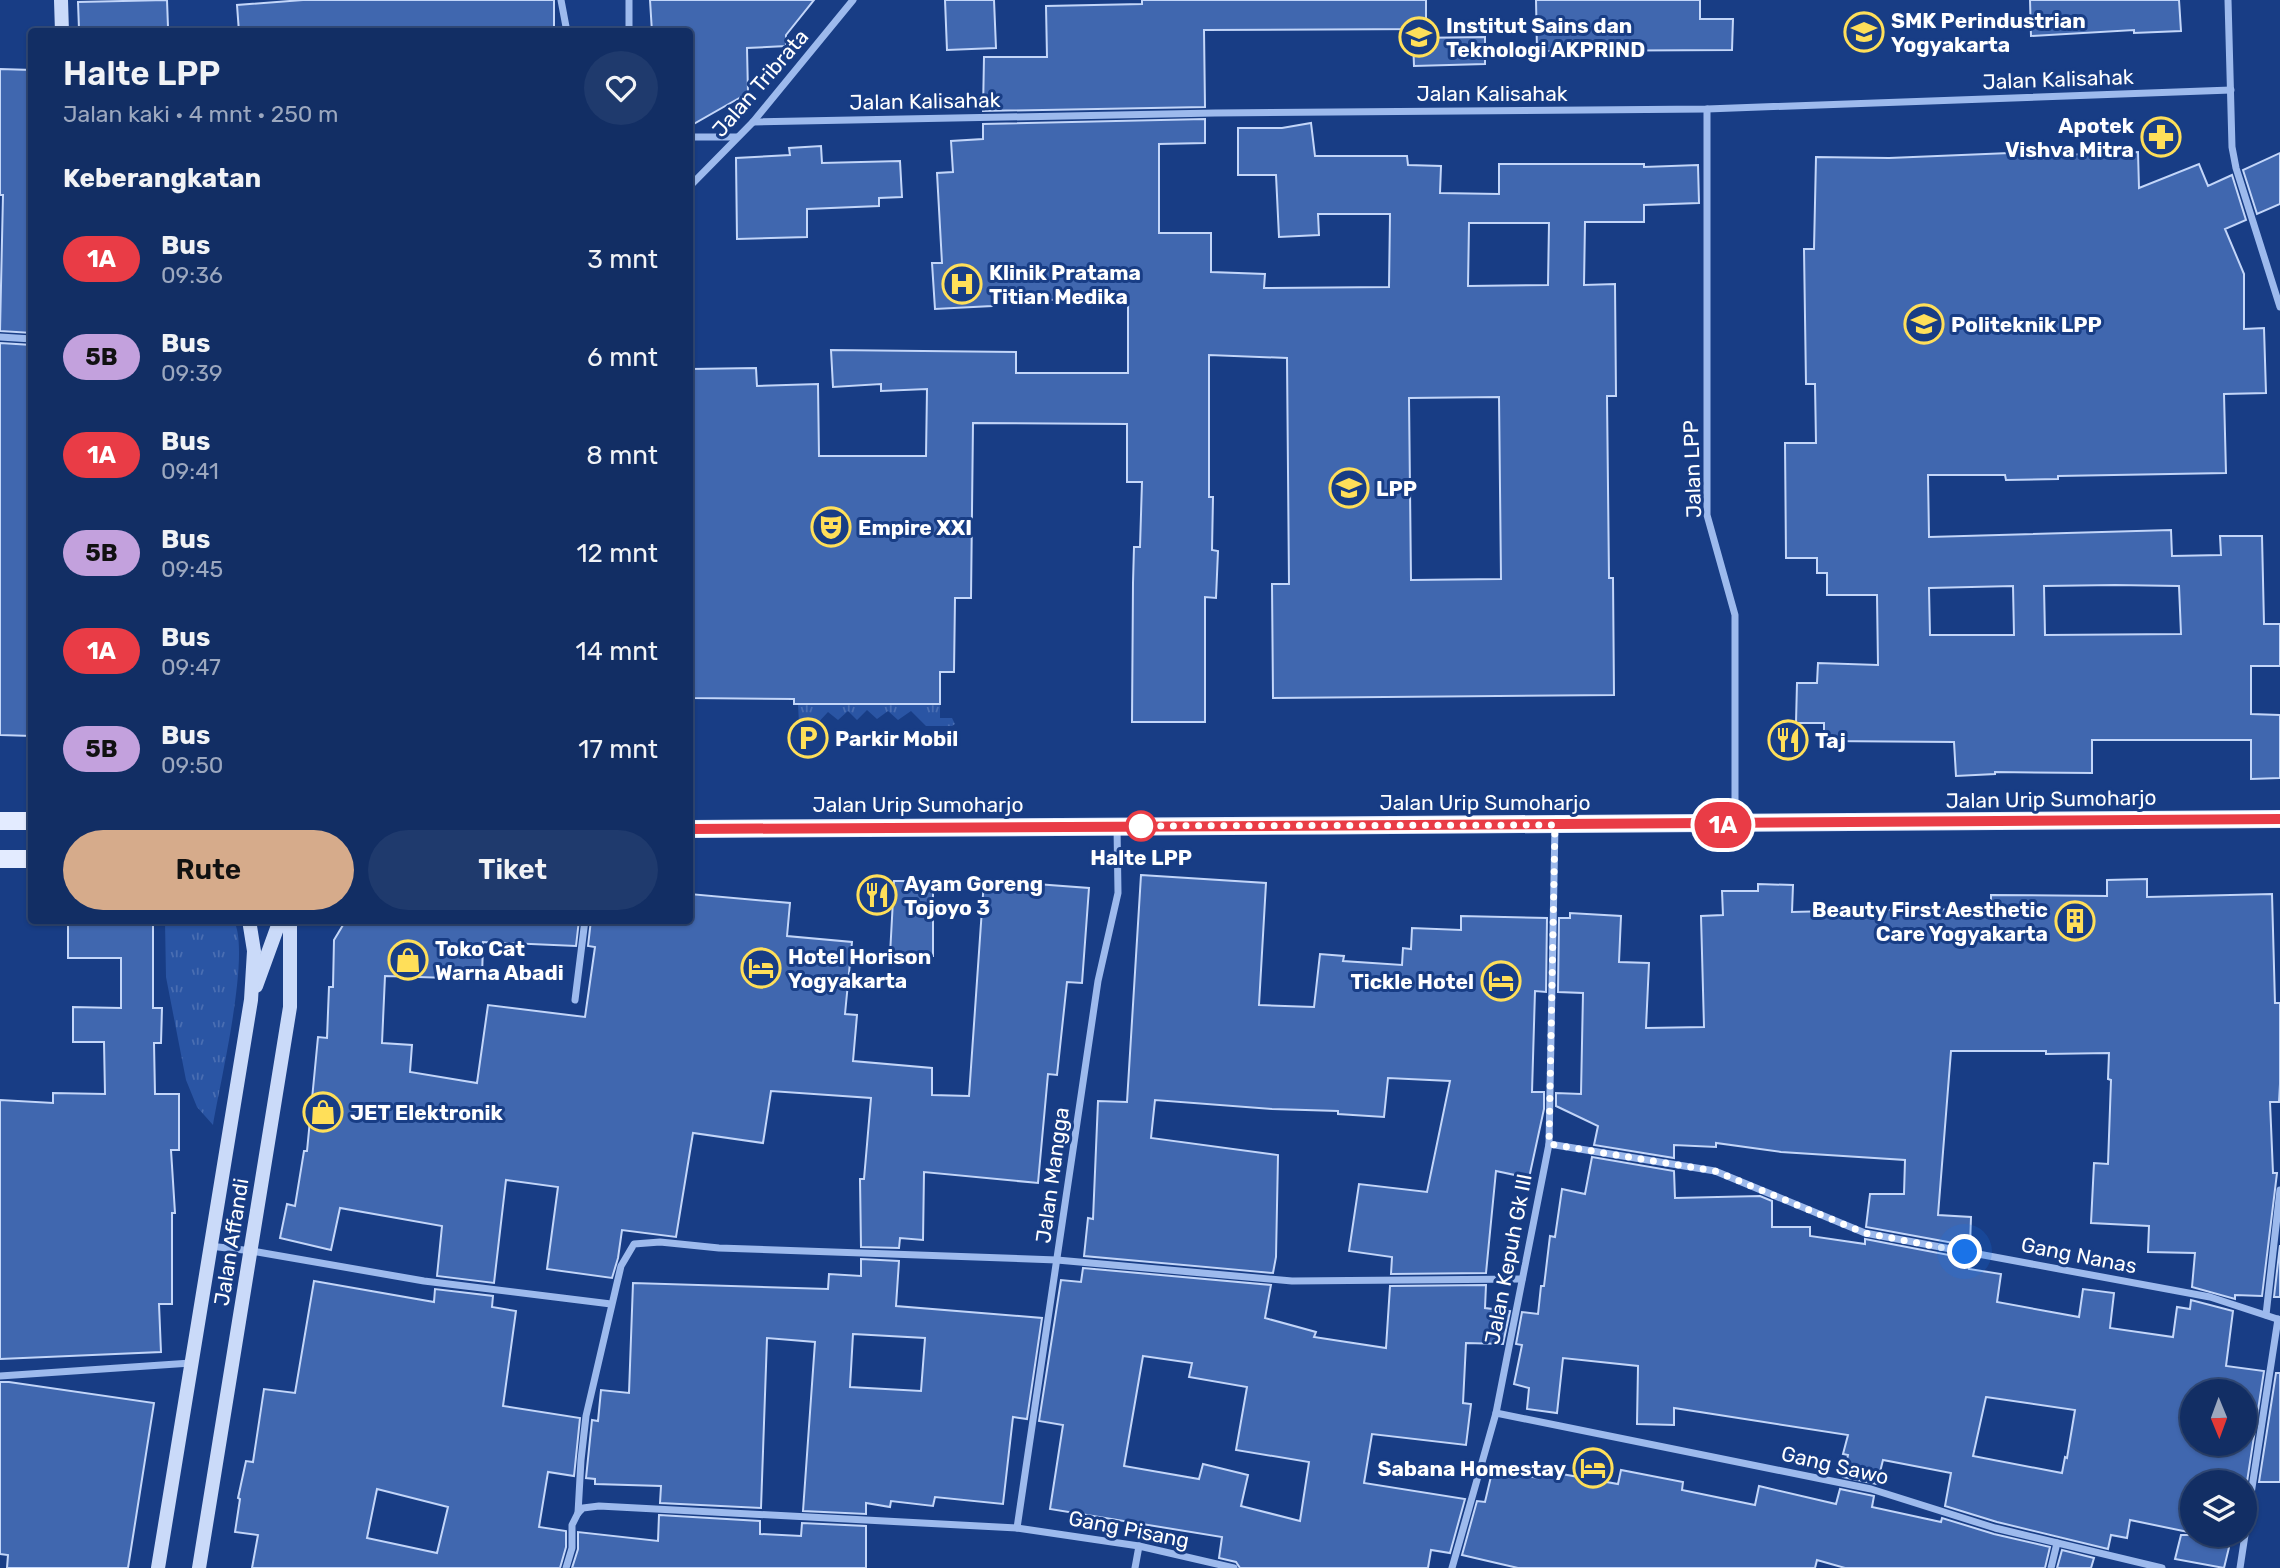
<!DOCTYPE html>
<html lang="id">
<head>
<meta charset="utf-8">
<style>
  body { margin:0; font-family:Rubik,sans-serif; background:#1f3a6d; color:#f1f3f6; height:100vh; display:flex; flex-direction:column; font-size:26px; white-space:nowrap }
  * { box-sizing:border-box; margin:0 }
  p { font-size:23px; color:#9ca8bf }
  .icon { flex:none; width:38px; height:38px; fill:none; stroke:currentColor; stroke-width:2; stroke-linecap:round; stroke-linejoin:round }
  .map { position:relative; flex:1; overflow:hidden }
  .side { position:absolute; left:28px; top:28px; width:665px; height:896px; display:flex; flex-direction:column; background:#122e64; border-radius:7px; box-shadow:0 2px 5px #0004,0 0 0 2px #314a78 }
  .side>* { flex:none }
  .badge { padding:0 14px; border-radius:23px; font-size:24px; line-height:46px }
  .needle { width:46px; rotate:179deg }
  .controls { position:absolute; left:2180px; top:1379px; display:grid; gap:14px }
  .controls a { display:grid; place-items:center; width:77px; height:77px; border-radius:50%; background:#122e64; box-shadow:0 2px 5px #0004,0 0 0 2px #314a78; font-size:35px }
  .you { position:absolute; width:35px; height:35px; margin:-18px; border:5px solid #fff; border-radius:50%; background:#1a73e8; box-shadow:0 0 0 10px #1a73e833 }
  .map>.badge { position:absolute; translate:-50% -50%; box-shadow:0 0 0 4px #fff }
  h2 { padding:0 35px; font-size:26px; line-height:63px }
  .round { display:grid; place-items:center; flex:none; width:74px; height:74px; border-radius:37px; background:#1f3a6d }
  .overview { display:flex; align-items:center; justify-content:space-between; height:119px; padding:0 35px }
  h1 { font-size:33px; font-weight:600; line-height:52px }
  .primary-button { display:flex; gap:14px; margin-top:auto; padding:14px 35px }
  .primary-button a { flex:1; height:80px; border-radius:42px; background:#d6ab8b; color:#111; font-size:28px; font-weight:600; line-height:80px; text-align:center }
  .primary-button a+a { background:#1f3a6d; color:#f1f3f6 }
  ul { padding:0; list-style:none }
  li { display:flex; align-items:center; gap:21px; height:98px; padding:0 35px }
  li div { flex:1 }
  li b { display:block; font-size:26px }
  li em { font-style:normal }
  li .badge { min-width:77px; font-weight:700; text-align:center }
  .map>svg:first-child { display:block }
  .grass { fill:url(#grass-tufts) }
  .building { fill:#4067af; stroke:#c3d6f9; stroke-width:2; fill-rule:evenodd }
  .lines { fill:none; stroke-linecap:round; stroke-linejoin:round }
  .street { stroke:#9dbaed; stroke-width:7 }
  .secondary { stroke:#cadaf9; stroke-width:14 }
  .primary { stroke:#e3ebff; stroke-width:18 }
  .line-casing { stroke:#fff; stroke-width:16 }
  .line { stroke:#e93c46; stroke-width:10 }
  .walk { stroke:#fff; stroke-width:7; stroke-dasharray:0 12.6 }
  .stop-dot { fill:#fff; stroke:#e93c46; stroke-width:3.5 }
  .labels { text-anchor:middle; dominant-baseline:central; stroke-width:6; stroke-linejoin:round; paint-order:stroke }
  .poi-label { font-size:21px; font-weight:bold; fill:#fff; stroke:#183d85; text-anchor:start }
  .street-label { font-size:21px; fill:#fff; stroke:#183d85 }
  .stop-label { font-size:21px; font-weight:bold; fill:#fff; stroke:#183d85 }
</style>
</head>
<body>
<div class="map">
<svg width="2280" height="1568" viewBox="0 0 2280 1568">
  <defs>
    <pattern id="grass-tufts" width="24" height="20" patternUnits="userSpaceOnUse" patternTransform="scale(1.75)"><rect width="24" height="20" fill="#2a55a4"/><path d="M3 7l-1-3M5 7V3M7 7l1-3M15 17l-1-3M17 17v-4M19 17l1-3" fill="none" stroke="#4a6eb2"/></pattern>
  </defs>
  <rect width="100%" height="100%" fill="#183d85"/>
  <g class="grass">
    <path d="M798,704H940V718H952L955,724L952,726H926L911,711L898,720L888,711L877,719L867,710L857,720L848,711L838,720L828,712L814,727L804,730L799,723Z"/>
    <path d="M165,921H234C251,954 220,1082 213,1125L197,1107L186,1080L166,977Z"/>
  </g>
  <g class="building">
    <path d="M167,0L168,27L79,29L78,2Z"/>
    <path d="M303,0H554V32H239L237,5Z"/>
    <path d="M650,0H814L786,35V46L747,48L748,93L690,126V32H652Z"/>
    <path d="M945,0H994L996,48L947,50Z"/>
    <path d="M1142,0H1426V29L1204,30L1205,107L983,111L984,57H1047L1046,6L1142,4Z"/>
    <path d="M1536,0H1700V19H1733L1732,50L1537,51Z"/>
    <path d="M2030,0H2179L2181,31L2134,33V30L2031,36Z"/>
    <path d="M1485,37V64L1414,66L1413,38Z"/>
    <path d="M0,69L32,70V333L0,331L3,195H0Z"/>
    <path d="M1205,119V143L1159,144V233H1211V272L1265,274L1264,288L1389,287L1390,214H1318L1319,235L1279,237L1276,175H1238V128H1282L1311,123L1315,156H1407L1408,165L1441,166L1440,193L1499,194V164H1644V167L1698,165L1699,203L1644,205V222H1585L1584,285L1615,284L1616,396H1607L1609,578H1613L1614,695L1273,698L1272,584H1289L1287,358L1209,355V497H1213L1212,550L1218,551L1216,598L1205,597V722H1132L1133,583L1134,547H1140L1142,482H1127V424L973,423L971,598H955L954,672H940V704H794V699L690,698V369L756,368L757,386L818,384L819,456H926L927,389L881,391V384L833,387L831,350L1016,352V373H1128V302L992,298V306L935,309L932,263H942L937,173L953,172L951,141L983,139V124ZM1469,223H1549L1548,285L1468,286ZM1499,397L1501,579L1411,580L1409,398Z"/>
    <path d="M821,146L822,163L900,161L902,197L879,198V206L807,209V237L737,239L736,158L790,155L789,148Z"/>
    <path d="M2037,152V156L2138,152L2139,188L2199,164L2208,186L2232,175L2246,220L2225,229L2244,274V329L2264,328L2266,393L2224,394L2226,473L2058,476V479L2006,480L2005,475H1928L1929,537L2171,530L2172,556L2221,555L2220,536H2262L2264,624H2280V666H2251V714L2280,715V778L2251,779V740H2092V773L1995,772V774L1956,776L1954,742L1824,741V723H1796L1797,683H1817L1818,663L1878,665L1877,595H1827V573H1817V558H1786L1785,443H1816L1815,384H1806L1804,249H1814L1816,157L1889,158ZM2115,585L2179,586L2181,634L2045,635L2044,586ZM2013,586L2014,635H1930L1929,588Z"/>
    <path d="M2280,153V204L2257,214L2243,170Z"/>
    <path d="M0,343L32,345V736L0,735Z"/>
    <path d="M1141,875L1266,883L1259,1005L1314,1007L1320,954L1344,956L1343,961L1402,965L1403,948L1411,949L1412,928L1461,930V916L1547,918L1546,992L1535,991L1532,1092H1544V1109L1529,1178L1496,1171L1486,1273L1391,1274L1392,1257L1349,1251L1359,1184L1427,1192L1450,1081L1388,1078L1384,1117L1338,1114V1111L1272,1109L1155,1100L1151,1138L1278,1155L1276,1257L1273,1273L1084,1256L1088,1218L1093,1219L1098,1101L1127,1102Z"/>
    <path d="M2147,879V897L2272,894L2275,1003H2280V1084L2279,1102H2270L2273,1173H2277L2262,1296L2235,1295V1299L2192,1287L2195,1253L2148,1252L2149,1226L2091,1223L2094,1163L2108,1164L2111,1080L2108,1079L2109,1053L2046,1054V1051H1951L1938,1215L1971,1217L1970,1246L1866,1227L1870,1194H1904L1905,1160L1781,1152L1716,1143V1147L1674,1145V1158L1594,1145L1598,1126L1556,1106V1093L1581,1094L1583,993L1558,992L1559,918H1570V913L1621,916L1619,962L1649,963L1646,1028L1704,1027L1701,916L1723,915L1722,891H1758V884L1793,885L1792,912L1912,909L1991,910V895L2107,896V880Z"/>
    <path d="M984,880L1089,888L1082,983L1067,982L1057,1075L1048,1074L1038,1183L924,1172L923,1240L900,1238L899,1248L861,1247L860,1179H864L871,1098L771,1091L763,1143L693,1133L676,1237L622,1230L618,1258L612,1278L547,1269L558,1187L506,1180L494,1283L437,1276L442,1226L340,1208L331,1250L280,1238L287,1204L295,1206L304,1151H307L318,1037L327,1038L329,987H333L334,940L346,920H579L576,946L483,942L482,979L385,976L382,1043L412,1045L410,1072L477,1083L488,1005L585,1017L595,947L588,946L591,920H690V894L790,903L787,936L852,942L845,1014L857,1015L853,1061L932,1068V1095L969,1096Z"/>
    <path d="M894,881H933V956L890,955Z"/>
    <path d="M68,920H153V1008H162L161,1043H154L155,1094H179V1150H171L175,1213H172V1304H159L161,1352L0,1359V1100L53,1103V1093L105,1094L104,1042H73V1007L121,1008V958H68Z"/>
    <path d="M1592,1157L1674,1171L1675,1198L1760,1196L1772,1201V1227H1810V1236L1865,1244V1239L1970,1259L1969,1269L2001,1274L1997,1302L2079,1317L2083,1289L2114,1293L2110,1328L2173,1337L2177,1307L2190,1309L2191,1300L2233,1311L2226,1366L2264,1371L2247,1482H2193V1533L2130,1520L2127,1538L2111,1535L2108,1549L1997,1522L1945,1506L1951,1473L1883,1460L1877,1484L1843,1477L1848,1455L1843,1454L1848,1435L1674,1408V1425L1637,1424L1638,1366L1563,1358L1557,1413L1527,1409L1529,1388L1514,1384L1522,1345L1516,1344L1522,1312L1538,1314L1541,1286H1544L1550,1236L1555,1237L1562,1189L1585,1194ZM2193,1391H2245V1444H2193ZM1986,1397L2075,1410L2067,1458L2065,1457L2062,1473L1973,1456Z"/>
    <path d="M2280,1245V1297H2274Z"/>
    <path d="M861,1259L899,1261L896,1306L1042,1318L1027,1419L1013,1417L1003,1504L935,1497L933,1506L891,1501L890,1507L866,1503V1514L803,1511L815,1342L767,1338L761,1508L660,1503L661,1486L595,1484V1479L586,1478L592,1420L598,1421L601,1390L629,1393L633,1283L828,1289L829,1274L861,1276ZM853,1334L925,1338L921,1391L850,1387Z"/>
    <path d="M1083,1268L1271,1285L1265,1318L1316,1332L1314,1337L1386,1348L1390,1286L1486,1285L1485,1308L1510,1311L1503,1344L1466,1343L1463,1403L1471,1404L1466,1445L1372,1434L1364,1483L1465,1499L1450,1553L1431,1550L1428,1568H1240L1236,1562L1219,1558L1222,1537L1050,1509L1063,1425L1039,1421L1061,1280L1081,1282ZM1143,1356L1192,1363L1189,1377L1247,1387L1236,1450L1309,1462L1300,1521L1241,1506L1248,1475L1203,1464L1199,1479L1124,1466Z"/>
    <path d="M314,1281L434,1302L435,1289L493,1296L492,1307L516,1311L503,1406L580,1418L574,1476L548,1472L539,1527L566,1531V1547L560,1568H252L258,1535L235,1532L240,1499L238,1498L246,1461L253,1462L264,1389L295,1393ZM377,1489L448,1507L437,1553L367,1538Z"/>
    <path d="M2276,1373H2280V1482H2259Z"/>
    <path d="M0,1382H9L154,1403L128,1568H7L8,1555L0,1554Z"/>
    <path d="M1493,1468L1538,1478L1539,1470L1618,1484L1621,1470L1683,1482L1682,1490L1755,1505L1759,1486L1836,1504L1840,1489L1874,1496L1872,1507L1941,1522L1942,1518L1994,1534L2050,1547L2045,1568H1845L1817,1560L1815,1568H1518L1462,1555L1477,1501L1485,1502Z"/>
    <path d="M659,1515L760,1521V1534L801,1536L802,1523L866,1526V1568H572L578,1549V1532L658,1541Z"/>
    <path d="M2181,1535H2232L2224,1568L2175,1559Z"/>
    <path d="M2062,1550L2094,1558L2091,1568H2057Z"/>
  </g>
  <g class="lines">
    <g class="street">
      <path d="M561,0L567,32"/>
      <path d="M2228,0L2232,147L2236,168L2280,307"/>
      <path d="M629,32V0"/>
      <path d="M1707,109V515L1735,615V824"/>
      <path d="M753,122L1215,113L1707,109L2231,90"/>
      <path d="M690,137H737"/>
      <path d="M690,186L753,122L853,0"/>
      <path d="M0,337L32,339"/>
      <path d="M575,1000L585,920"/>
      <path d="M1549,1144L1715,1171L1865,1233L2210,1297L2280,1320"/>
      <path d="M210,1246L252,1251L424,1281L611,1304"/>
      <path d="M2266,1315L2280,1190"/>
      <path d="M0,1376L191,1363"/>
      <path d="M1496,1413L1871,1489L1995,1528L2162,1568"/>
      <path d="M578,1513L581,1460L586,1416L621,1266L634,1244L660,1242L719,1248L1057,1260L1292,1281L1522,1279"/>
      <path d="M1017,1528L1098,981L1118,893L1117,827"/>
      <path d="M2245,1533L2278,1319"/>
      <path d="M566,1568L572,1548V1525L578,1513L583,1508L599,1506L1017,1528L1139,1546L1234,1568"/>
      <path d="M1135,1568L1139,1546"/>
      <path d="M1452,1568L1496,1413L1549,1144L1555,825"/>
      <path d="M2051,1568L2057,1543"/>
      <path d="M2240,1568L2245,1535"/>
    </g>
    <g class="secondary">
      <path d="M61,0L62,32"/>
      <path d="M256,986L280,920"/>
      <path d="M158,1568L251,1000L254,951L249,920"/>
      <path d="M199,1568L290,1007V920"/>
    </g>
    <g class="primary">
      <path d="M0,821H32"/>
      <path d="M690,829C1220,825 1750,825 2280,819"/>
      <path d="M0,859H32"/>
    </g>
  </g>
  <g class="lines">
    <g class="line-casing">
      <path id="line" d="M690,829C1220,825 1750,826 2280,819"/>
    </g>
    <use href="#line" class="line"/>
    <path class="walk" d="M1141,826H1132L1555,825L1549,1144L1715,1171L1865,1233L1965,1252"/>
  </g>
  <defs>
    <g id="school-ring" transform="scale(2.0125)"><circle r="9.5" fill="#183d85" stroke="#ffdf59" stroke-width="1.5"/><path d="M0-5L7-2L0 1L-7-2ZM-4 1L0 2.5L4 1V4Q0 6-4 4Z" fill="#ffdf59"/></g>
    <g id="university-ring" transform="scale(2.0125)"><circle r="9.5" fill="#183d85" stroke="#ffdf59" stroke-width="1.5"/><path d="M0-5L7-2L0 1L-7-2ZM-4 1L0 2.5L4 1V4Q0 6-4 4Z" fill="#ffdf59"/></g>
    <g id="pharmacy-ring" transform="scale(2.0125)"><circle r="9.5" fill="#183d85" stroke="#ffdf59" stroke-width="1.5"/><path d="M-2-6h4v4h4v4h-4v4h-4v-4h-4v-4h4Z" fill="#ffdf59"/></g>
    <g id="hospital-ring" transform="scale(2.0125)"><circle r="9.5" fill="#183d85" stroke="#ffdf59" stroke-width="1.5"/><path d="M-5-5h3v3.5h4V-5h3V5h-3V1.5h-4V5h-3Z" fill="#ffdf59"/></g>
    <g id="theatre-ring" transform="scale(2.0125)"><circle r="9.5" fill="#183d85" stroke="#ffdf59" stroke-width="1.5"/><path d="M-5-5.5Q0-4 5-5.5V0Q5 5 0 6Q-5 5-5 0ZM-3.3-2.5H-1v1.5H-3.3ZM1-2.5H3.3v1.5H1ZM-2.8 1Q0 5.5 2.8 1Z" fill="#ffdf59"/></g>
    <g id="parking-ring" transform="scale(2.0125)"><circle r="9.5" fill="#183d85" stroke="#ffdf59" stroke-width="1.5"/><path d="M-3.5-5.5H1a3.5 3.5 0 0 1 0 7H-1V5.5H-3.5ZM-1-3.4V-.6H.8a1.4 1.4 0 0 0 0-2.8Z" fill="#ffdf59"/></g>
    <g id="restaurant-ring" transform="scale(2.0125)"><circle r="9.5" fill="#183d85" stroke="#ffdf59" stroke-width="1.5"/><path d="M-5-6h1v4h1v-4h1v4h1v-4h1v5L-1.5 .5V6h-2V.5L-5-1ZM5-6V6H3V1.5H1.5Q1.5-4 5-6Z" fill="#ffdf59"/></g>
    <g id="building-ring" transform="scale(2.0125)"><circle r="9.5" fill="#183d85" stroke="#ffdf59" stroke-width="1.5"/><path d="M-4-6H4V6H1V3H-1V6H-4ZM-2.5-4.3h1.7v1.8h-1.7ZM.8-4.3h1.7v1.8H.8ZM-2.5-1h1.7V.8h-1.7ZM.8-1h1.7V.8H.8Z" fill="#ffdf59"/></g>
    <g id="shop-ring" transform="scale(2.0125)"><circle r="9.5" fill="#183d85" stroke="#ffdf59" stroke-width="1.5"/><path d="M-5-2.5h2.3a2.7 3.5 0 0 1 5.4 0H5L5.5 6h-11ZM-1.5-2.5h3a1.5 2.3 0 0 0-3 0Z" fill="#ffdf59"/></g>
    <g id="hotel-ring" transform="scale(2.0125)"><circle r="9.5" fill="#183d85" stroke="#ffdf59" stroke-width="1.5"/><path d="M-6-4.5h1.5V1H6V5H4.5V3h-9V5H-6ZM-4 0a1.8 1.8 0 1 1 3.6 0ZM.5 0V-2.5h3Q6-2.5 6 0Z" fill="#ffdf59"/></g>
  </defs>
  <g fill-rule="evenodd">
    <use href="#school-ring" x="1864" y="32"/>
    <use href="#university-ring" x="1419" y="37"/>
    <use href="#pharmacy-ring" x="2161" y="137"/>
    <use href="#hospital-ring" x="962" y="284"/>
    <use href="#university-ring" x="1924" y="324"/>
    <use href="#university-ring" x="1349" y="488"/>
    <use href="#theatre-ring" x="831" y="527"/>
    <use href="#parking-ring" x="808" y="738"/>
    <use href="#restaurant-ring" x="1788" y="740"/>
    <use href="#restaurant-ring" x="877" y="895"/>
    <use href="#building-ring" x="2075" y="921"/>
    <use href="#shop-ring" x="408" y="960"/>
    <use href="#hotel-ring" x="761" y="968"/>
    <use href="#hotel-ring" x="1501" y="981"/>
    <use href="#shop-ring" x="323" y="1112"/>
    <use href="#hotel-ring" x="1593" y="1468"/>
  </g>
  <circle class="stop-dot" cx="1141" cy="826" r="14"/>
  <g class="labels">
    <g class="poi-label">
      <text x="1891" y="20">SMK Perindustrian<tspan x="1891" dy="24">Yogyakarta</tspan></text>
      <text x="1446" y="25">Institut Sains dan<tspan x="1446" dy="24">Teknologi AKPRIND</tspan></text>
      <text x="2134" y="125" text-anchor="end">Apotek<tspan x="2134" dy="24">Vishva Mitra</tspan></text>
      <text x="989" y="272">Klinik Pratama<tspan x="989" dy="24">Titian Medika</tspan></text>
      <text x="1951" y="324">Politeknik LPP</text>
      <text x="1376" y="488">LPP</text>
      <text x="858" y="527">Empire XXI</text>
      <text x="835" y="738">Parkir Mobil</text>
      <text x="1815" y="740">Taj</text>
      <text x="904" y="883">Ayam Goreng<tspan x="904" dy="24">Tojoyo 3</tspan></text>
      <text x="2048" y="909" text-anchor="end">Beauty First Aesthetic<tspan x="2048" dy="24">Care Yogyakarta</tspan></text>
      <text x="435" y="948">Toko Cat<tspan x="435" dy="24">Warna Abadi</tspan></text>
      <text x="788" y="956">Hotel Horison<tspan x="788" dy="24">Yogyakarta</tspan></text>
      <text x="1474" y="981" text-anchor="end">Tickle Hotel</text>
      <text x="350" y="1112">JET Elektronik</text>
      <text x="1566" y="1468" text-anchor="end">Sabana Homestay</text>
    </g>
    <g class="street-label">
      <text transform="translate(2058 79) rotate(-2)">Jalan Kalisahak</text>
      <text transform="translate(760 83) rotate(-49)">Jalan Tribrata</text>
      <text x="1492" y="93">Jalan Kalisahak</text>
      <text transform="translate(925 101) rotate(-1)">Jalan Kalisahak</text>
      <text transform="translate(1692 469) rotate(-92)">Jalan LPP</text>
      <text transform="translate(2051 799) rotate(-1)">Jalan Urip Sumoharjo</text>
      <text x="1485" y="802">Jalan Urip Sumoharjo</text>
      <text x="918" y="804">Jalan Urip Sumoharjo</text>
      <text transform="translate(1052 1175) rotate(-82)">Jalan Mangga</text>
      <text transform="translate(231 1242) rotate(-81)">Jalan Affandi</text>
      <text transform="translate(2079 1255) rotate(11)">Gang Nanas</text>
      <text transform="translate(1508 1259) rotate(-79)">Jalan Kepuh Gk III</text>
      <text transform="translate(1835 1465) rotate(13)">Gang Sawo</text>
      <text transform="translate(1129 1529) rotate(11)">Gang Pisang</text>
    </g>
    <g class="stop-label">
      <text x="1141" y="857">Halte LPP</text>
    </g>
  </g>
</svg>
<div class="controls">
<a><svg class="needle" viewBox="-14 -14 28 28"><path d="M0-13l5 13h-10z" fill="#e53935"/><path d="M0 13l5-13h-10z" fill="#9ca8bf"/></svg></a>
<a><svg class="icon" aria-label="layers" viewBox="0 0 24 24"><path d="M12 4l9 5-9 5-9-5zM3 14l9 5 9-5"/></svg></a>
</div>
<div class="you" style="left:1965px;top:1252px"></div>
<b class="badge" style="left:1723px;top:825px;background:#e93c46;color:#fff">1A</b>
<section class="side">
<div class="overview"><div><h1>Halte LPP</h1><p>Jalan kaki · 4 mnt · 250 m</p></div><a class="round"><svg class="icon" aria-label="heart" viewBox="0 0 24 24"><path d="M12 20l-8-8c-3-5 5-10 8-4 3-6 11-1 8 4z"/></svg></a></div>
<h2>Keberangkatan</h2>
<ul>
<li><span class="badge" style="background:#e93c46;color:#fff">1A</span><div><b>Bus</b><p>09:36</p></div><em>3 mnt</em></li>
<li><span class="badge" style="background:#c3a1dd;color:#111">5B</span><div><b>Bus</b><p>09:39</p></div><em>6 mnt</em></li>
<li><span class="badge" style="background:#e93c46;color:#fff">1A</span><div><b>Bus</b><p>09:41</p></div><em>8 mnt</em></li>
<li><span class="badge" style="background:#c3a1dd;color:#111">5B</span><div><b>Bus</b><p>09:45</p></div><em>12 mnt</em></li>
<li><span class="badge" style="background:#e93c46;color:#fff">1A</span><div><b>Bus</b><p>09:47</p></div><em>14 mnt</em></li>
<li><span class="badge" style="background:#c3a1dd;color:#111">5B</span><div><b>Bus</b><p>09:50</p></div><em>17 mnt</em></li>
</ul>
<div class="primary-button"><a>Rute</a><a>Tiket</a></div>
</section>
</div>
</body>
</html>
